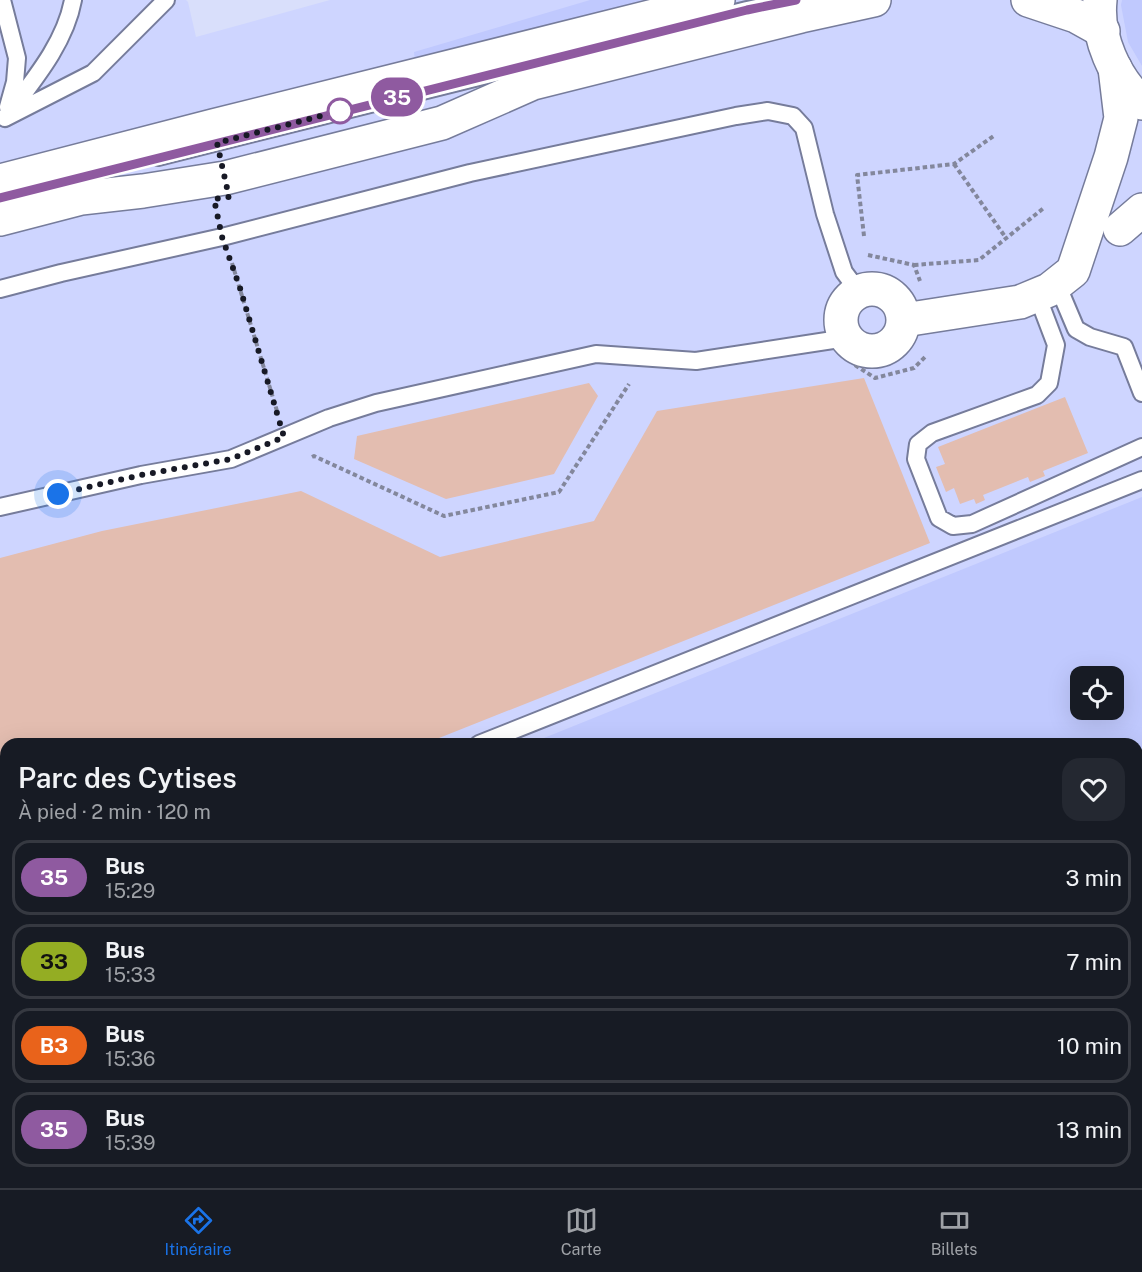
<!DOCTYPE html>
<html lang="fr">
<head>
<meta charset="utf-8">
<style>
  body { margin:0; font-family:"Public Sans",sans-serif; background:#242831; color:#f1f3f6; height:100vh; display:flex; flex-direction:column; font-size:22px; white-space:nowrap }
  * { box-sizing:border-box; margin:0 }
  p { font-size:20px; color:#9ea1a6 }
  .icon { flex:none; width:33px; height:33px; fill:none; stroke:currentColor; stroke-width:2; stroke-linecap:round; stroke-linejoin:round }
  .map { position:relative; flex:1; overflow:hidden }
  .panel { position:absolute; left:0px; top:738px; width:1143px; height:450px; display:flex; flex-direction:column; background:#171b24; border-radius:18px 18px 0 0; box-shadow:0 6px 24px #0002 }
  .panel>* { flex:none }
  .badge { padding:0 12px; border-radius:20px; font-size:21px; line-height:39px }
  .buttons { position:absolute; left:1070px; top:666px; display:grid; gap:12px }
  .buttons a { display:grid; place-items:center; width:54px; height:54px; border-radius:12px; background:#171b24; box-shadow:0 6px 24px #0002; font-size:30px }
  .you { position:absolute; width:30px; height:30px; margin:-15px; border:4px solid #fff; border-radius:50%; background:#1a73e8; box-shadow:0 0 0 9px #1a73e833 }
  .map>.badge { position:absolute; translate:-50% -50%; box-shadow:0 0 0 3px #fff }
  .round { display:grid; place-items:center; flex:none; width:63px; height:63px; border-radius:18px; background:#242831 }
  .overview { display:flex; align-items:center; justify-content:space-between; height:102px; padding:0 18px }
  h1 { font-size:28px; font-weight:600; line-height:45px }
  ul { padding:0; list-style:none }
  li { display:flex; align-items:center; gap:18px; height:75px; margin:0 12px 9px; padding:0 6px; border:3px solid #363941; border-radius:18px }
  li div { flex:1 }
  li b { display:block; font-size:22px }
  li em { font-style:normal }
  li .badge { min-width:66px; font-weight:700; text-align:center }
  .tab-bar { display:flex; justify-content:space-around; align-items:center; height:84px; border-top:2px solid #363941; background:#171b24; font-size:16px; color:#9ea1a6 }
  .tab-bar a { display:grid; justify-items:center; gap:3px }
  .tab-bar .current { color:#1a73e8 }
  .map>svg:first-child { display:block }
  .built { fill:#ced5ff }
  .green { fill:#c0c9fe; fill-rule:evenodd }
  .building { fill:#e3bdb0 }
  .lines { fill:none; stroke-linecap:round; stroke-linejoin:round }
  .service-casing { stroke:#767c9b; stroke-width:20 }
  .minor-casing { stroke:#767c9b; stroke-width:36 }
  .tertiary-casing { stroke:#767c9b; stroke-width:36 }
  .path { stroke:#83879c; stroke-width:4; stroke-dasharray:4.5 3; stroke-linecap:butt }
  .service { stroke:#fff; stroke-width:16 }
  .minor { stroke:#fff; stroke-width:33 }
  .tertiary { stroke:#fff; stroke-width:33 }
  .line-casing { stroke:#fff; stroke-width:14 }
  .line { stroke:#8f5aa0; stroke-width:9 }
  .walk { stroke:#171925; stroke-width:6; stroke-dasharray:0 10.8 }
  .stop-dot { fill:#fff; stroke:#8f5aa0; stroke-width:3 }
</style>
</head>
<body>
<div class="map">
<svg width="1142" height="1188" viewBox="0 0 1142 1188">
  <rect width="100%" height="100%" fill="#d9dffb"/>
  <path class="built" d="M0,0H186L188,2L196,37L330,0H1142V498L537,744H6V956L0,959Z"/>
  <g class="green">
    <path d="M590,0H665L415,62L414,52Z"/>
    <path d="M1122,0H1142V66L1128,42L1121,5Z"/>
    <path d="M1142,497V1188H0V957L6,954V1182H1137V744H529ZM1113,676V710H1080V676Z"/>
  </g>
  <g class="building">
    <path d="M864,378L930,543L424,744H6V910L0,913V558L102,531L301,491L440,557L594,521L657,411Z"/>
    <path d="M589,383L598,396L554,474L446,499L354,459L357,436Z"/>
    <path d="M1065,397L1088,453L1043,471L1045,476L1030,482L1028,477L983,495L985,500L976,504L974,499L960,504L954,488L946,492L936,467L945,464L938,447Z"/>
  </g>
  <g class="lines">
    <g class="service-casing">
      <g id="service">
        <path d="M2,0L17,58L15,82L8,107"/>
        <path d="M73,0C65,44 32,82 5,118L93,73L166,0"/>
        <path d="M158,157L747,10L795,0"/>
        <path d="M1057,284L1076,329L1090,337L1124,347L1142,393"/>
        <path d="M0,289L61,273L222,237L470,173L736,116L768,111L793,116L804,128L825,214L844,272L859,292"/>
        <path d="M1037,295L1056,345L1049,383L1037,395L932,433L918,444L916,459L939,518L953,526L972,524L1142,447"/>
        <path d="M0,507L141,475L231,459L329,418L376,403L596,354L696,361L846,338"/>
        <path d="M479,744L1142,480"/>
        <path d="M0,935L6,932"/>
      </g>
    </g>
    <g class="minor-casing">
      <g id="minor">
        <path d="M1120,229L1142,210"/>
        <circle cx="872" cy="320" r="31"/>
        <path d="M904,320L1020,302L1049,290L1073,271L1111,157L1121,118L1115,68"/>
      </g>
    </g>
    <g class="tertiary-casing">
      <g id="tertiary">
        <path d="M1028,0L1076,16L1103,31"/>
        <path d="M1100,0C1096,37 1115,79 1142,103"/>
        <path d="M0,181L213,126L718,0"/>
        <path d="M0,219L81,198L143,191L225,178L442,123L533,83L801,16L874,0"/>
      </g>
    </g>
    <g class="path">
      <path d="M954,164L1006,238"/>
      <path d="M864,236L857,175L954,164L995,135"/>
      <path d="M868,255L914,265L920,281"/>
      <path d="M232,263L277,411"/>
      <path d="M914,265L979,260L1045,207"/>
      <path d="M855,365L875,378L914,368L927,355"/>
      <path d="M312,457L314,456L444,516L559,492L629,384"/>
    </g>
    <use href="#service" class="service"/>
    <use href="#minor" class="minor"/>
    <use href="#tertiary" class="tertiary"/>
  </g>
  <g class="lines">
    <g class="line-casing">
      <path id="line" d="M0,198L747,10L796,0"/>
    </g>
    <use href="#line" class="line"/>
    <path class="walk" d="M58,494L141,475L231,459L284,437L240,288L222,237L214,199L229,197L217,143L340,111"/>
  </g>
  <circle class="stop-dot" cx="340" cy="111" r="12"/>
</svg>
<div class="buttons">
<a><svg class="icon" aria-label="locate" viewBox="0 0 24 24"><circle cx="12" cy="12" r="6"/><path d="M12 2v4M12 18v4M2 12h4M18 12h4"/></svg></a>
</div>
<div class="you" style="left:58px;top:494px"></div>
<b class="badge" style="left:397px;top:97px;background:#8f5aa0;color:#fff">35</b>
<section class="panel">
<div class="overview"><div><h1>Parc des Cytises</h1><p>À pied · 2 min · 120 m</p></div><a class="round"><svg class="icon" aria-label="heart" viewBox="0 0 24 24"><path d="M12 20l-8-8c-3-5 5-10 8-4 3-6 11-1 8 4z"/></svg></a></div>
<ul>
<li><span class="badge" style="background:#8f5aa0;color:#fff">35</span><div><b>Bus</b><p>15:29</p></div><em>3 min</em></li>
<li><span class="badge" style="background:#94ad23;color:#111">33</span><div><b>Bus</b><p>15:33</p></div><em>7 min</em></li>
<li><span class="badge" style="background:#e9631b;color:#fff">B3</span><div><b>Bus</b><p>15:36</p></div><em>10 min</em></li>
<li><span class="badge" style="background:#8f5aa0;color:#fff">35</span><div><b>Bus</b><p>15:39</p></div><em>13 min</em></li>
</ul>
</section>
</div>
<nav class="tab-bar">
<a class="current"><svg class="icon" aria-label="directions" viewBox="0 0 24 24"><path d="M12 3l9 9-9 9-9-9zM9 14v-3h6M13 9l2 2-2 2"/></svg>Itinéraire</a>
<a><svg class="icon" aria-label="map" viewBox="0 0 24 24"><path d="M3 6l6-2 6 2 6-2v14l-6 2-6-2-6 2zM9 4v14M15 6v14"/></svg>Carte</a>
<a><svg class="icon" aria-label="tickets" viewBox="0 0 24 24"><path d="M3 7h18v10H3zM15 7v10"/></svg>Billets</a>
</nav>
</body>
</html>
